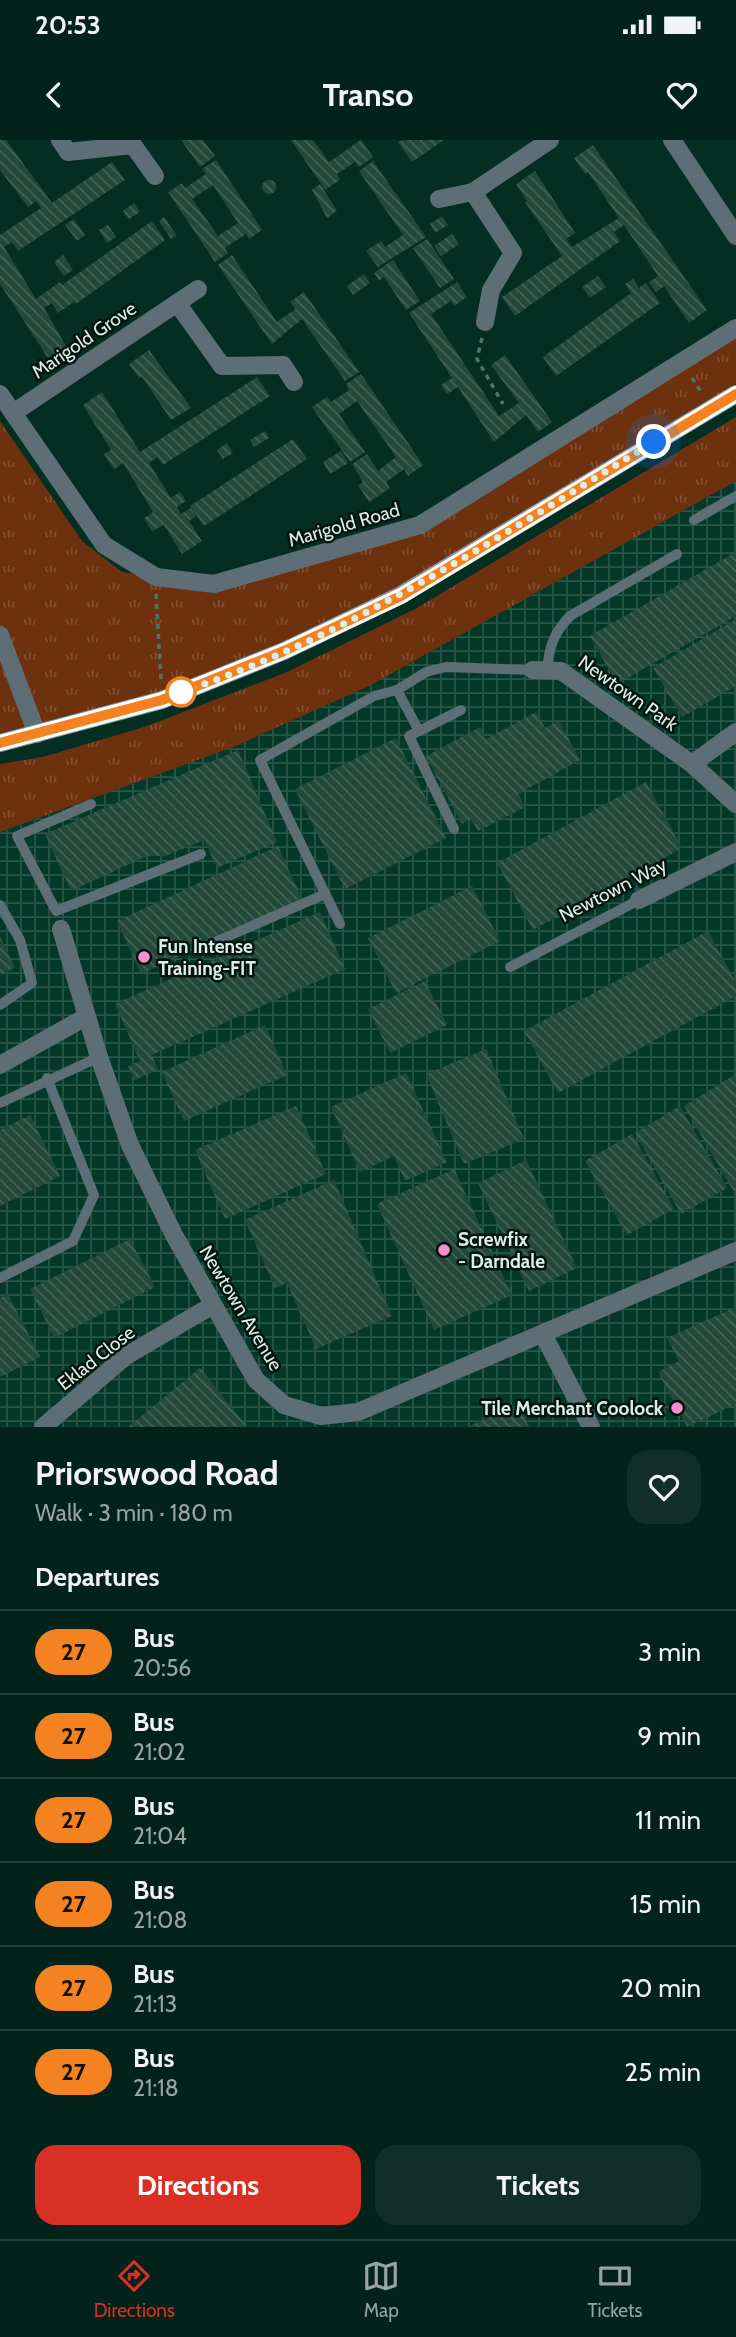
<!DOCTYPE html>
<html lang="en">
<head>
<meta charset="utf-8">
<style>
  body { margin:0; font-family:Cabin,sans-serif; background:#112f26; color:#f1f3f6; height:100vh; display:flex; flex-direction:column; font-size:26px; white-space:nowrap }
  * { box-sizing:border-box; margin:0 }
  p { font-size:23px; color:#97a4a2 }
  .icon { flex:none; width:38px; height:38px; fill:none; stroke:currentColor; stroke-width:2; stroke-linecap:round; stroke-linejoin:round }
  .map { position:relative; height:1287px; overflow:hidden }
  .panel { display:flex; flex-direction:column; background:#032219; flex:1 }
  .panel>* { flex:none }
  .badge { padding:0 14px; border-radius:23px; font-size:24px; line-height:46px }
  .you { position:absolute; width:35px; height:35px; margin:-18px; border:5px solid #fff; border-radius:50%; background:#1a73e8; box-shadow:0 0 0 10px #1a73e833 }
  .map>.badge { position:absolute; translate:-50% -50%; box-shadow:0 0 0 4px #fff }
  h2 { padding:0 35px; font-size:26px; line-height:63px }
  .round { display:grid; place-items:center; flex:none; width:74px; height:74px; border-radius:21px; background:#112f26 }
  .summary { display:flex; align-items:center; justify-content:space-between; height:119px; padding:0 35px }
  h1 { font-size:33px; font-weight:700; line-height:52px }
  .action { display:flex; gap:14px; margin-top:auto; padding:14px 35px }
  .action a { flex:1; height:80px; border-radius:21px; background:#d93025; color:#fff; font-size:28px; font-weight:700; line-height:80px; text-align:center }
  .action a+a { background:#112f26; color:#f1f3f6 }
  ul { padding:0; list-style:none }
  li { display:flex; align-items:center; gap:21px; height:84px; padding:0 35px; border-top:2px solid #243f38 }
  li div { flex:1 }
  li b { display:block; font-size:26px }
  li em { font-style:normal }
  li .badge { min-width:77px; font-weight:700; text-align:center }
  .status { display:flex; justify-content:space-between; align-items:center; height:49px; padding:0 35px; background:#032219; direction:ltr }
  .status svg { height:19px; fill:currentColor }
  header { display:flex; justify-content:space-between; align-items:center; height:91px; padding:0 35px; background:#032219; font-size:32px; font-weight:700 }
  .menu { display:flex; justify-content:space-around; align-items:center; height:98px; border-top:2px solid #243f38; background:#032219; font-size:19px; color:#97a4a2 }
  .menu a { display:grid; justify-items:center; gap:4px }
  .menu .active { color:#d93025 }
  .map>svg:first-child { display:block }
  .industrial { fill:url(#industrial-grid) }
  .grass { fill:url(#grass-tufts) }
  .building { fill:url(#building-back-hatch); fill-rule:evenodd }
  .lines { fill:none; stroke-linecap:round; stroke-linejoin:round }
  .path { stroke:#517468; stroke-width:3.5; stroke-dasharray:5 5; stroke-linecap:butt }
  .lane { stroke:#5d6e76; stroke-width:10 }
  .street { stroke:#5d6e76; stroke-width:18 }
  .secondary { stroke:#7c97a3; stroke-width:18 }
  .line-casing { stroke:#fff; stroke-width:16 }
  .line { stroke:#f58220; stroke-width:10 }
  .walk { stroke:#daefe6; stroke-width:7; stroke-dasharray:0 12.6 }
  .stop-dot { fill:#fff; stroke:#f58220; stroke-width:3.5 }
  .poi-dot { fill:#f98fc9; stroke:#04130d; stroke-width:2.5 }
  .labels { text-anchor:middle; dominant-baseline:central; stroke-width:5; stroke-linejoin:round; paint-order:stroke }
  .street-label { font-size:19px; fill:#daefe6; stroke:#04130d }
  .poi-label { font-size:19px; font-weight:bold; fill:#daefe6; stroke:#04130d; text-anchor:start }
</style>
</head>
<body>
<div class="status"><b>20:53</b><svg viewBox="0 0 49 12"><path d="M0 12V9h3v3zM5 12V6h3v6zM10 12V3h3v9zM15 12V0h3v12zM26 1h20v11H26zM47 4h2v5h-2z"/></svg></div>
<header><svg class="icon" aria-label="back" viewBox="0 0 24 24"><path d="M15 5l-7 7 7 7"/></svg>Transo<svg class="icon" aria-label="heart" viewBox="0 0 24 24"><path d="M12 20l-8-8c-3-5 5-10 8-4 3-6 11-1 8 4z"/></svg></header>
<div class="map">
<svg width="736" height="1287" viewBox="0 0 736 1287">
  <defs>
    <pattern id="industrial-grid" width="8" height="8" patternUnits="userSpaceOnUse" patternTransform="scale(1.75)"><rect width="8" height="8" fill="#043929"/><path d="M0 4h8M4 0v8" fill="none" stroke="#285648"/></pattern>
    <pattern id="grass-tufts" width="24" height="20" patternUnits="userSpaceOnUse" patternTransform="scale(1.75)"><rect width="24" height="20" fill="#6d310e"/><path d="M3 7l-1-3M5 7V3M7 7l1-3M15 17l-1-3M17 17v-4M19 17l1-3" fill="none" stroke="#814f31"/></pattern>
    <pattern id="building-back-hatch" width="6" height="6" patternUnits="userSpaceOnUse" patternTransform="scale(1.75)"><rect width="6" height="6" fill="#22493a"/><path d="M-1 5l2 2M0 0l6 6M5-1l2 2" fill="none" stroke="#426456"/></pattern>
  </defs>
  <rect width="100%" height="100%" fill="#042e21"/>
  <path class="industrial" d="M736,341V1287H0V692L236,606L371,545Z"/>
  <g class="grass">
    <path d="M736,188V254L376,471L162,560L0,601V281L82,401L122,432L214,444L420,385Z"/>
    <path d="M736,277V341L371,545L236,606L0,692V624L43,617L147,586L287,532L415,469Z"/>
  </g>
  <g class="building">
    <path d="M0,0H6L52,63L112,22L125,40L18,111L12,102L4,107L36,159L60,142L62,145L152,81L165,100L76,164L74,162L58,173L52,163L44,168L66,206L48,218L0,144V95L41,68L36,61L28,67L0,30Z"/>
    <path d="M181,0H203L215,16L200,27Z"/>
    <path d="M291,0H313L329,22L361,0L373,17L359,27L355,22L337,34L340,40L325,50Z"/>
    <path d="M402,0H444L412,22L398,2Z"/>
    <path d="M593,5L707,170L689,183L664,146L656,152L649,142L658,136L624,85L614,92L620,101L515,176L502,157L562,116L525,62L527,61L516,44L535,31L575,93L566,99L572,107L619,78L588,32L585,34L574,18Z"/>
    <path d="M216,20L262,90L249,99L246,94L225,108L228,113L215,122L168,52L182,43L185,48L206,34L202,29ZM213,45L238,83L218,96L192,59Z"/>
    <path d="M373,21L426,97L378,127L366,111L381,101L385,107L403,95L359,31Z"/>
    <circle cx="269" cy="47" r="7"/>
    <path d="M320,44L337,71L327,78L312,50Z"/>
    <path d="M134,63L140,72L129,79L123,71Z"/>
    <path d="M442,76L448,85L435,93L430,84Z"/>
    <path d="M164,77L177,96L171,99L159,81Z"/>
    <path d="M74,79L85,95L77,101L65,85Z"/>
    <path d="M108,85L116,97L107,103L99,90Z"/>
    <path d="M452,94L459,104L441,116L434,106Z"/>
    <path d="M427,99L454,139L440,148L413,108Z"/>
    <path d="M63,115L73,130L64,136L54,122Z"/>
    <path d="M232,115L277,182L296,169L290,162L304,152L359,232L345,241L302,179L272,204L218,125Z"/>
    <path d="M393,120L420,161L406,170L384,137L379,141L374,133Z"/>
    <path d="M364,134L370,143L353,155L347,146Z"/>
    <path d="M598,136L606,147L590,158L582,147Z"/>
    <path d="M633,139L639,148L646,143L660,163L556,236L543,217L631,153L625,144Z"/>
    <path d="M457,142L467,157L454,166L451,161L431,174L499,276L519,263L491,225L505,215L552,282L538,292L526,275L494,302L458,247L447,254L441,245L452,238L409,173Z"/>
    <path d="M149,210L191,268L171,280L142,237L139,238L129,224Z"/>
    <path d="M361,234L423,325L408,336L404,329L386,342L390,348L369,362L358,345L363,342L352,324L367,314L378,331L396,317L357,261L339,274L365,312L350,322L312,267L327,257L331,262L349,250L346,244Z"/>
    <path d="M257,237L270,256L163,325L157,317L149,323L171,358L180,352L186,361L177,367L181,374L191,368L196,376L189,381L202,401L182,414L164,385L152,391L144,378L153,372L123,323L114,329L104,314L111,310L83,265L102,252L140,312Z"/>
    <path d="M265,291L269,298L254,307L250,300Z"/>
    <path d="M293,299L307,319L204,386L190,366Z"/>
    <path d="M227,303L233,313L223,319L217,310Z"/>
    <path d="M341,311L348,323L330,334L323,322Z"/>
    <path d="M736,412V476L617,544L590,496Z"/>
    <path d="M736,479V546L682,577L653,528Z"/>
    <path d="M536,572L545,588L559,581L580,620L518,654L525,667L478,691L471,679L462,684L426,616L480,587L486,599Z"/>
    <path d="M396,598L446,698L345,749L295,649Z"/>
    <path d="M238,610L277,702L217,728L204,700L166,716H147L71,751L45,694Z"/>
    <path d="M646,642L682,708L533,790L497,723Z"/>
    <path d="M278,706L302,759L141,834L117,781Z"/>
    <path d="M472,746L500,801L396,853L368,798Z"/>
    <path d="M320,772L345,829L152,915L158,930L134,940L128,926L140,921L115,864Z"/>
    <path d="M708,791L736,843V856L558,953L524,891Z"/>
    <path d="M0,797L15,828L0,835Z"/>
    <path d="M425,841L447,885L390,913L368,869Z"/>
    <path d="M265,885L287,935L184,981L162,932Z"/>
    <path d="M486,909L524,999L464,1024L426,934Z"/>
    <path d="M406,933L447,1022L405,1041L394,1016L360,1032L331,967Z"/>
    <path d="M736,934V1051L734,1052L684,966Z"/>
    <path d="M296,966L326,1034L225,1079L195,1010Z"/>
    <path d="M680,966L727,1048L681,1074L635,993Z"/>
    <path d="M30,975L60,1036L0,1066V990Z"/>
    <path d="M632,994L674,1069L627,1095L585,1021Z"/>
    <path d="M526,1020L577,1128L529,1151L478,1043Z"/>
    <path d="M454,1029L512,1155L434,1190L377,1064Z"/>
    <path d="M334,1040L392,1176L316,1209L287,1143L275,1148L245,1080Z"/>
    <path d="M130,1099L155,1147L54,1198L30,1149Z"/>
    <path d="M8,1154L40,1217L0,1237V1158Z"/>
    <path d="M736,1167V1264L687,1287L658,1232L679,1221L667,1198Z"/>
    <path d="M200,1228L246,1285L244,1287H128Z"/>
    <path d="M519,1264L529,1287H467Z"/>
  </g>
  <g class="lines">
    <g class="path">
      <path d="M482,198L477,219L503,264"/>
      <path d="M692,238L703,255"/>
      <path d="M156,454L161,540"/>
    </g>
    <g class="lane">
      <path d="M694,380L736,356"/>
      <path d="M547,531C549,507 553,494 570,476L677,414"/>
      <path d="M397,550L419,591"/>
      <path d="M91,664L17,696L56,771L201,714"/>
      <path d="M454,689L409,596L461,570"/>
      <path d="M0,765L20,800L32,843L0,865"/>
      <path d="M340,784L260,620L374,556L397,550L426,532L446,527L533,530"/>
      <path d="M206,806L325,754"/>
      <path d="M510,827L639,760"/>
      <path d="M0,963L99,917"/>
      <path d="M0,1138L73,1101L94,1055L47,938"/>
    </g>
    <g class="street">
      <path d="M60,0L68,12L133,5L155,36"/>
      <path d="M672,0L736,96"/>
      <path d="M439,59L473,52"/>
      <path d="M177,163L222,226L283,225L294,242"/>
      <path d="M485,182L491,150L513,113L473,52L550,0"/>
      <path d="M0,254L104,405L156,437L214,444L420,385L736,188"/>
      <path d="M13,273L198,149"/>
      <path d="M0,495L37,594"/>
      <path d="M533,530L561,531L692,624L736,664"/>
      <path d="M692,624L736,592"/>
      <path d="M639,760L736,712"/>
      <path d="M61,789L99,917L130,1005L174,1095L256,1240L284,1265L321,1276L358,1272L736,1111"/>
      <path d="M0,925L86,877"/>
      <path d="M543,1194L591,1287"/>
      <path d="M43,1287L126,1216L213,1165"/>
    </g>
    <path class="secondary" d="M0,603L162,560L284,511L401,455L736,254"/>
  </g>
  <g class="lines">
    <g class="line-casing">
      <path id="line" d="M0,603L162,560L284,511L401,456L736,254"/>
    </g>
    <use href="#line" class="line"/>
    <path class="walk" d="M181,552C352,496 502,394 654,302"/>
  </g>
  <circle class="stop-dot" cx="181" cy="552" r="14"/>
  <g class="poi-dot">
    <circle cx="144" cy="817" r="7"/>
    <circle cx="444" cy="1110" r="7"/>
    <circle cx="677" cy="1268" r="7"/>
  </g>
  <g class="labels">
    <g class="street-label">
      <text transform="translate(84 200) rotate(-34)">Marigold Grove</text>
      <text transform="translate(344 385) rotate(-16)">Marigold Road</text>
      <text transform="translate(628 553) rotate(35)">Newtown Park</text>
      <text transform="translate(613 750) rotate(-27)">Newtown Way</text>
      <text transform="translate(241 1168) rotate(59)">Newtown Avenue</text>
      <text transform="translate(96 1218) rotate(-38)">Eklad Close</text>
    </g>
    <g class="poi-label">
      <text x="158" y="806">Fun Intense<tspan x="158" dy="22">Training-FIT</tspan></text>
      <text x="458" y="1099">Screwfix<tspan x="458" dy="22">- Darndale</tspan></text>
      <text x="663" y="1268" text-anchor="end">Tile Merchant Coolock</text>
    </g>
  </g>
</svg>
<div class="you" style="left:654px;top:302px"></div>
</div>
<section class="panel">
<div class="summary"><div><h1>Priorswood Road</h1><p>Walk · 3 min · 180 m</p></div><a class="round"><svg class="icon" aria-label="heart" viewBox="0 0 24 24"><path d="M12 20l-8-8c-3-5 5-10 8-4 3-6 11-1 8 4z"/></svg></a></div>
<h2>Departures</h2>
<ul>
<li><span class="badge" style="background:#f58220;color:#111">27</span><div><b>Bus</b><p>20:56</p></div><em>3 min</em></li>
<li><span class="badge" style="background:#f58220;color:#111">27</span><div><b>Bus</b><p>21:02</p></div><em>9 min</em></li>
<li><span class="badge" style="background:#f58220;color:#111">27</span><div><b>Bus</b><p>21:04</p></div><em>11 min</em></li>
<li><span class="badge" style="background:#f58220;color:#111">27</span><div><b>Bus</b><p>21:08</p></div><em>15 min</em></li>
<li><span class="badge" style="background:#f58220;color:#111">27</span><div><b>Bus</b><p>21:13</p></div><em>20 min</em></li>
<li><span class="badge" style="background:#f58220;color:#111">27</span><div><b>Bus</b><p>21:18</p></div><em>25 min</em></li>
</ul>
<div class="action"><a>Directions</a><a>Tickets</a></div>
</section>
<nav class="menu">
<a class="active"><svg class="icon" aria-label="directions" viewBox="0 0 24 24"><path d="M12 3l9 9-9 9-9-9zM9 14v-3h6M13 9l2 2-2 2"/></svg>Directions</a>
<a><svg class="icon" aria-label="map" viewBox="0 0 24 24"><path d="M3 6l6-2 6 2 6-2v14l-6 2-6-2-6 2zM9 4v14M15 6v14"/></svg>Map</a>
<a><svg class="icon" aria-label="tickets" viewBox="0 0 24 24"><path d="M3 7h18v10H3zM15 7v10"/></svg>Tickets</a>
</nav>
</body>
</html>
